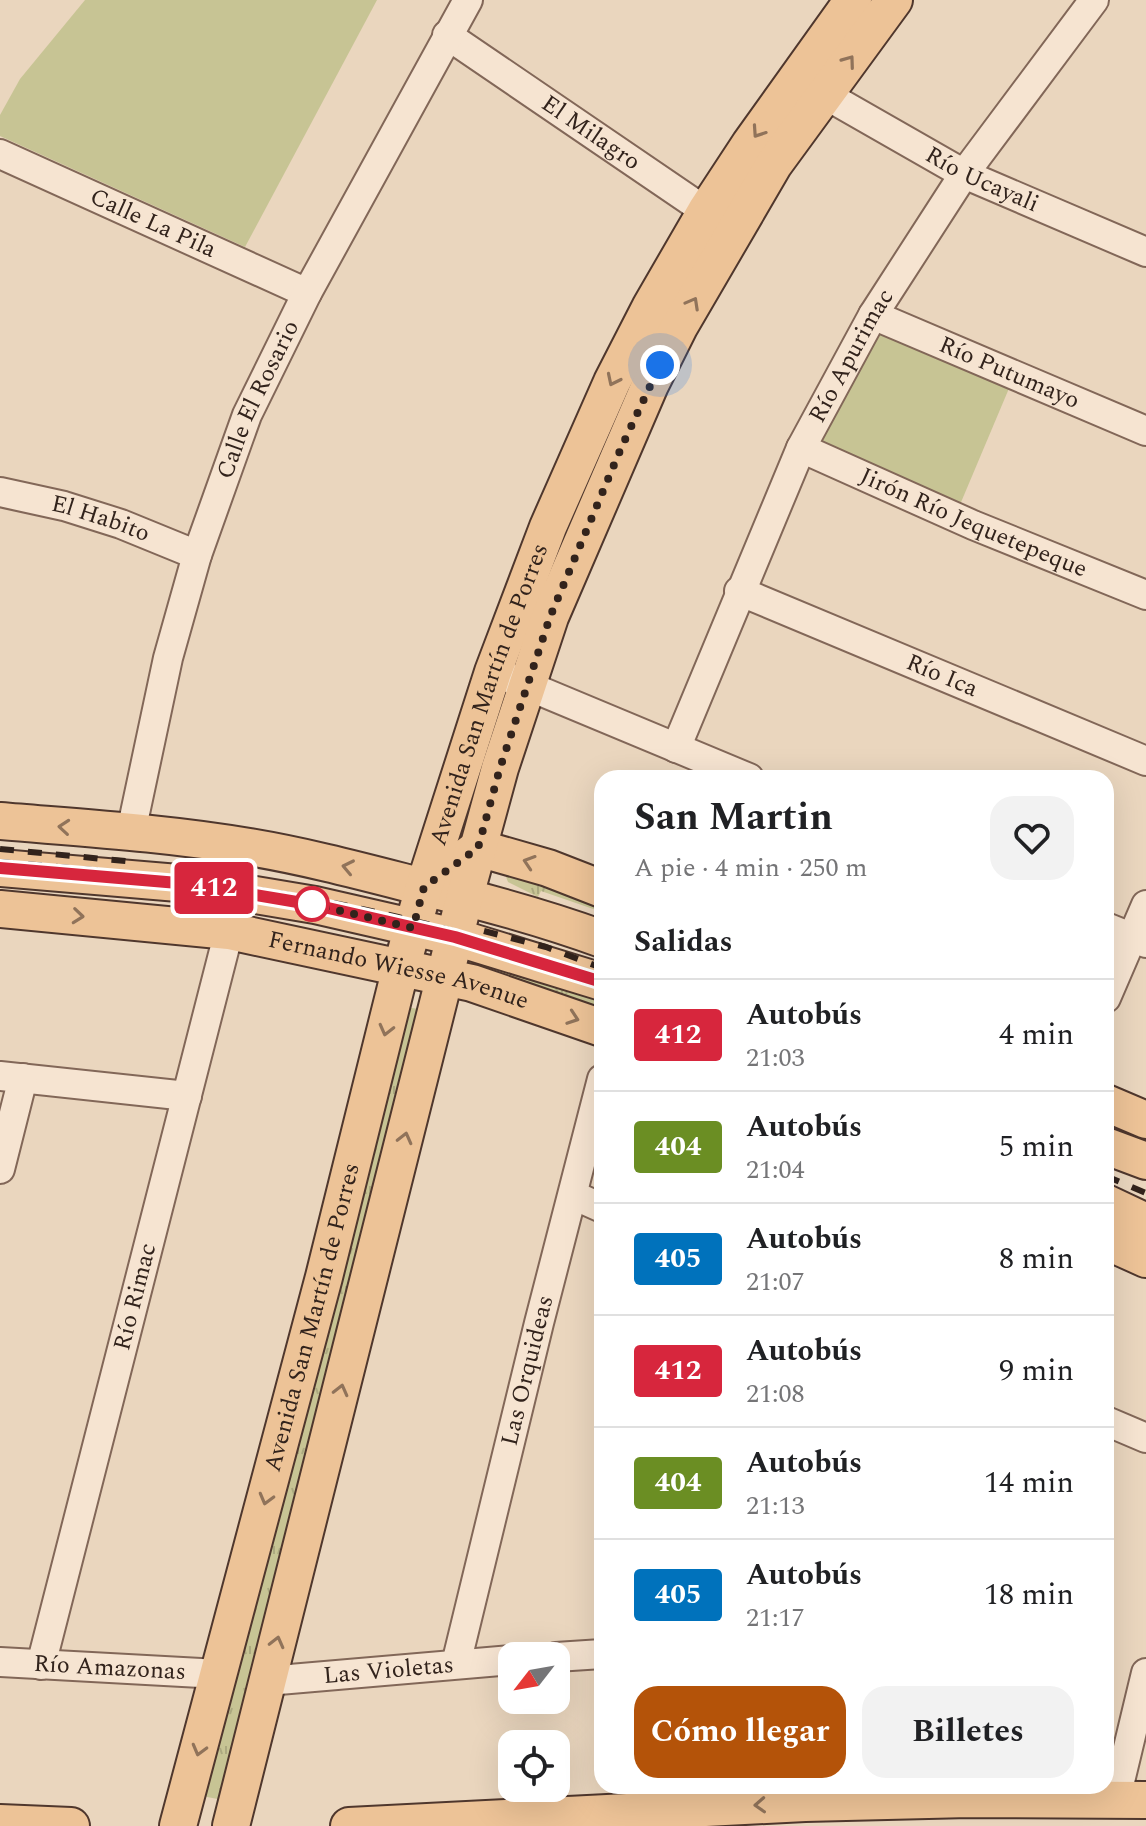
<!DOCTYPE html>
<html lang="es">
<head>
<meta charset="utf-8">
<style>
  body { margin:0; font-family:Spectral,serif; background:#f2f2f2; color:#202124; height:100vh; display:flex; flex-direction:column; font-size:30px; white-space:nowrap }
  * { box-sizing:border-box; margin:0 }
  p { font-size:26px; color:#757577 }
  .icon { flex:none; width:44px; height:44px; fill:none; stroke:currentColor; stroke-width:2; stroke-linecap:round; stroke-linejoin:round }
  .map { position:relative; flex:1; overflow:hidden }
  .side { position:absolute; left:594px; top:770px; width:520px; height:1024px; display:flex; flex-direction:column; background:#fff; border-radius:24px; box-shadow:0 8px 32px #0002 }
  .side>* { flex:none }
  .badge { padding:0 16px; border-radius:6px; font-size:28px; line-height:52px }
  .needle { width:52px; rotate:239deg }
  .fabs { position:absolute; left:498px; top:1642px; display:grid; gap:16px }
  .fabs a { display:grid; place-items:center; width:72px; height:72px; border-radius:16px; background:#fff; box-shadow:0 8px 32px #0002; font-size:40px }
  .you { position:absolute; width:40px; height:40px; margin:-20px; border:6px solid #fff; border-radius:50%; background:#1a73e8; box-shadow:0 0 0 12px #1a73e833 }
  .map>.badge { position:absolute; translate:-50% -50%; box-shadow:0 0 0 4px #fff }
  h2 { padding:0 40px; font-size:30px; line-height:72px }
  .round { display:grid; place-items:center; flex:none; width:84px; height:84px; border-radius:24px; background:#f2f2f2 }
  .summary { display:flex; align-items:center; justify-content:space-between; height:136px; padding:0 40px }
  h1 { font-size:38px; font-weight:700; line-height:60px }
  .action { display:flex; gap:16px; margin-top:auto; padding:16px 40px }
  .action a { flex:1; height:92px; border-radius:24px; background:#b45309; color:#fff; font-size:32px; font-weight:700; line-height:92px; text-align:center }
  .action a+a { background:#f2f2f2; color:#202124 }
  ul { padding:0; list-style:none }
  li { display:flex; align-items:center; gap:24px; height:112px; padding:0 40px; border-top:2px solid #e0e0e0 }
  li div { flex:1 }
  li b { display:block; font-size:30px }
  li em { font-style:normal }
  li .badge { min-width:88px; font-weight:700; text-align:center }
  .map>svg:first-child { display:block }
  .grass { fill:url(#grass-tufts) }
  .green { fill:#c7c494 }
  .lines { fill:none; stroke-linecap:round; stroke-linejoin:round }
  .minor-casing { stroke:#826758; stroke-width:32 }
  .major-casing { stroke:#4f372d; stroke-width:40 }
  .minor { stroke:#f6e4d1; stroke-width:28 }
  .major { stroke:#edc397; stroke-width:36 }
  .rail { stroke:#32231c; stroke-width:6; stroke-dasharray:14 14; stroke-linecap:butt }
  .oneway { stroke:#90735a }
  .line-casing { stroke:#fff; stroke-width:18 }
  .line { stroke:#d7263d; stroke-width:12 }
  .walk { stroke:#32231c; stroke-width:8; stroke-dasharray:0 14.4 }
  .stop-dot { fill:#fff; stroke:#d7263d; stroke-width:4 }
  .labels { text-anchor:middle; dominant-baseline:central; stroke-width:8; stroke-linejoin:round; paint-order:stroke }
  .street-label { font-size:24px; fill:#32231c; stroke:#f3e1cd }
</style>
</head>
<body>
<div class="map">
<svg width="1146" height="1826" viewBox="0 0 1146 1826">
  <defs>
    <pattern id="grass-tufts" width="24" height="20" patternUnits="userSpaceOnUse" patternTransform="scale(2)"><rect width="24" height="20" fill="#c7c494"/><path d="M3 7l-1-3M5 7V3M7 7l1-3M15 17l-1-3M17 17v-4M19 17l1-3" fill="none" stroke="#aba87f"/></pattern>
  </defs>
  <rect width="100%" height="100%" fill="#ead6be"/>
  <g class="grass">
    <path d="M503,869L602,898V912L541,891L538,897L508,882Z"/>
    <path d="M470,953L602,996V1015L465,971Z"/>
    <path d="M403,1007L429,1010L228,1801L202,1796Z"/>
  </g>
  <g class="green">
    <path d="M85,0H377L245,247L0,136V115L20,79Z"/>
    <path d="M878,330L1010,386L959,507L816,444Z"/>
  </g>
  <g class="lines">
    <g class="minor-casing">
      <g id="minor">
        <path id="s1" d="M447,35L723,223"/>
        <path id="s2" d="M824,94L964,174L1146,252"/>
        <path id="s3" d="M0,154L307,293"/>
        <path id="s4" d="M873,315L1146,431"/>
        <path id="s5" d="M801,448L973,525L1146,595"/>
        <path id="s6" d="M0,492L64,506L121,524L197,555"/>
        <path id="s7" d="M739,591L1146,761"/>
        <path d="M509,678L749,778"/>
        <path id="s8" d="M676,748L801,448L873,315L964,174L1094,0"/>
        <path id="s9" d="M131,832L168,658L197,555L247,415L307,293L468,0"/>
        <path d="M1106,927L1146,943"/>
        <path d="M1106,998L1146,905"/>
        <path d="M0,1076L187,1096"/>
        <path d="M0,1169L23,1078"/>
        <path d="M573,1195L602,1208"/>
        <path d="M1106,1421L1146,1438"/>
        <path d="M556,1657L602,1654"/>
        <path id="s10" d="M0,1662L219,1674"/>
        <path id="s11" d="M456,1664L539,1323L602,1079"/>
        <path id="s12" d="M41,1665L229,931"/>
        <path id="s13" d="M267,1681L512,1660"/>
        <path d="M1116,1798L1146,1673"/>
      </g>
    </g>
    <g class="major-casing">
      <g id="major">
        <path d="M0,821C83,828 167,833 249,847C309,857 368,873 427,888C486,902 544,918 602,939"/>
        <path d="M459,862L478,848L548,868L602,889"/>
        <path d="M0,868L190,884L315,905L455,937L602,982"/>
        <path id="s14" d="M0,909L229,931L472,983L602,1028"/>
        <path d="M1106,1103L1146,1120"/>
        <path d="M1106,1146L1146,1161"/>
        <path d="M1106,1203L1146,1222"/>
        <path d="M1106,1241L1146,1259"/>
        <path d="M0,1823L71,1826"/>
        <path id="s15" d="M178,1826L324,1277L396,987L424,887L493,672L548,527L612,382L651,306L706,211L750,144L853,0"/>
        <path d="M231,1826L465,896L500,768L550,617L650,385L679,327L774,164L894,0"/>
        <path d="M349,1826L805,1803L969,1799L1146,1800"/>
      </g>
    </g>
    <use href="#minor" class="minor"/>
    <use href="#major" class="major"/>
    <g class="rail">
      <path d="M0,849L135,862"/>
      <path d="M0,862C134,873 268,886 398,917C465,932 537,957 602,981"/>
      <path d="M484,931L546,947L602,968"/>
      <path d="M1106,1176L1146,1193"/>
    </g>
  </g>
  <defs><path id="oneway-chevron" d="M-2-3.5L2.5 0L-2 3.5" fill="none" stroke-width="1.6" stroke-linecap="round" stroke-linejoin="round" transform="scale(2)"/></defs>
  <g class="oneway">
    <use href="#oneway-chevron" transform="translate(849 61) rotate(-54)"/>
    <use href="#oneway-chevron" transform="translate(758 132) rotate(124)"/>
    <use href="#oneway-chevron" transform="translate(693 303) rotate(-61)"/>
    <use href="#oneway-chevron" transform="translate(613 380) rotate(116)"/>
    <use href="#oneway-chevron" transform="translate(64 827) rotate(-175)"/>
    <use href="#oneway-chevron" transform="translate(529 862) rotate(-162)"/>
    <use href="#oneway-chevron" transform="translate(348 867) rotate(-168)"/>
    <use href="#oneway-chevron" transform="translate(78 916) rotate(6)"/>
    <use href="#oneway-chevron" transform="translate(573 1018) rotate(19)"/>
    <use href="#oneway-chevron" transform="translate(386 1030) rotate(104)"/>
    <use href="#oneway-chevron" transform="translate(405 1138) rotate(-76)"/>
    <use href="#oneway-chevron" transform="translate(341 1390) rotate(-76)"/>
    <use href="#oneway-chevron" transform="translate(266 1499) rotate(105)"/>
    <use href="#oneway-chevron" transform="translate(277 1642) rotate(-76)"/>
    <use href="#oneway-chevron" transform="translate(199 1750) rotate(105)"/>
    <use href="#oneway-chevron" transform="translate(760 1805) rotate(177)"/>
  </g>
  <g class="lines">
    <g class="line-casing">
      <path id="line" d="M0,868L190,884L315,905L455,937L602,982"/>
    </g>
    <use href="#line" class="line"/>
    <path class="walk" d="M312,904L413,928L424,887L478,848L500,768L550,617L622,446L660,365"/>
  </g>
  <circle class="stop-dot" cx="312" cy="904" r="16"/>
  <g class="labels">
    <g class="street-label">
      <text stroke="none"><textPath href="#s1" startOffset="174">El Milagro</textPath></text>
      <text stroke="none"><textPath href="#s2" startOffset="180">Río Ucayali</textPath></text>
      <text stroke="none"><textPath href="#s3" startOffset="168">Calle La Pila</textPath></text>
      <text stroke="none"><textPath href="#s8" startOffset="430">Río Apurimac</textPath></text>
      <text stroke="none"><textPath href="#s4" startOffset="148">Río Putumayo</textPath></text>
      <text stroke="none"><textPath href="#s9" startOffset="452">Calle El Rosario</textPath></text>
      <text stroke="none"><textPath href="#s6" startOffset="104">El Habito</textPath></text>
      <text stroke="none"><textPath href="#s5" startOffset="188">Jirón Río Jequetepeque</textPath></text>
      <text stroke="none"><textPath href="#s7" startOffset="220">Río Ica</textPath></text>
      <text stroke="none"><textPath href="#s15" startOffset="1174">Avenida San Martín de Porres</textPath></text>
      <text stroke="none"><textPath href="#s14" startOffset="404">Fernando Wiesse Avenue</textPath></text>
      <text stroke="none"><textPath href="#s12" startOffset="380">Río Rimac</textPath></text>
      <text stroke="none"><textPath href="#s15" startOffset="526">Avenida San Martín de Porres</textPath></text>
      <text stroke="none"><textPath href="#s11" startOffset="302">Las Orquideas</textPath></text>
      <text stroke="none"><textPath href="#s10" startOffset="110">Río Amazonas</textPath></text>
      <text stroke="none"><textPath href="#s13" startOffset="122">Las Violetas</textPath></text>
    </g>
  </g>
</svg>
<div class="fabs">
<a><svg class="needle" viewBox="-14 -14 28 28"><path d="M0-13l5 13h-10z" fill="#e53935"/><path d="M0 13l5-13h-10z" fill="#757577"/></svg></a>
<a><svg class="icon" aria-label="locate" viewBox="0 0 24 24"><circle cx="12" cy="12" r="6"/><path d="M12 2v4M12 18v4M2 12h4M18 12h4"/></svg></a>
</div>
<div class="you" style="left:660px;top:365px"></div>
<b class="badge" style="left:214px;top:888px;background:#d7263d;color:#fff">412</b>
<section class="side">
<div class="summary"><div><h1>San Martin</h1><p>A pie · 4 min · 250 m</p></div><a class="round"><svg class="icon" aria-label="heart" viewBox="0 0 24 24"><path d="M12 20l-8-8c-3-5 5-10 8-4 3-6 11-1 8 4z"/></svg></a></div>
<h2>Salidas</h2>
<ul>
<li><span class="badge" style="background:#d7263d;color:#fff">412</span><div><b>Autobús</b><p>21:03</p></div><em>4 min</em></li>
<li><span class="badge" style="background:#6b8e23;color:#fff">404</span><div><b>Autobús</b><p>21:04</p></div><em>5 min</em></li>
<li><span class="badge" style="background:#0072bc;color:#fff">405</span><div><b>Autobús</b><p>21:07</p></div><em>8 min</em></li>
<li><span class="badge" style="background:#d7263d;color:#fff">412</span><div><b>Autobús</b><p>21:08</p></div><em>9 min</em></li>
<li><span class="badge" style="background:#6b8e23;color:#fff">404</span><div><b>Autobús</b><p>21:13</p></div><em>14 min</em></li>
<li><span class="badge" style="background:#0072bc;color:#fff">405</span><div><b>Autobús</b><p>21:17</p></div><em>18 min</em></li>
</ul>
<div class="action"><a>Cómo llegar</a><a>Billetes</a></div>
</section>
</div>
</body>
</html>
